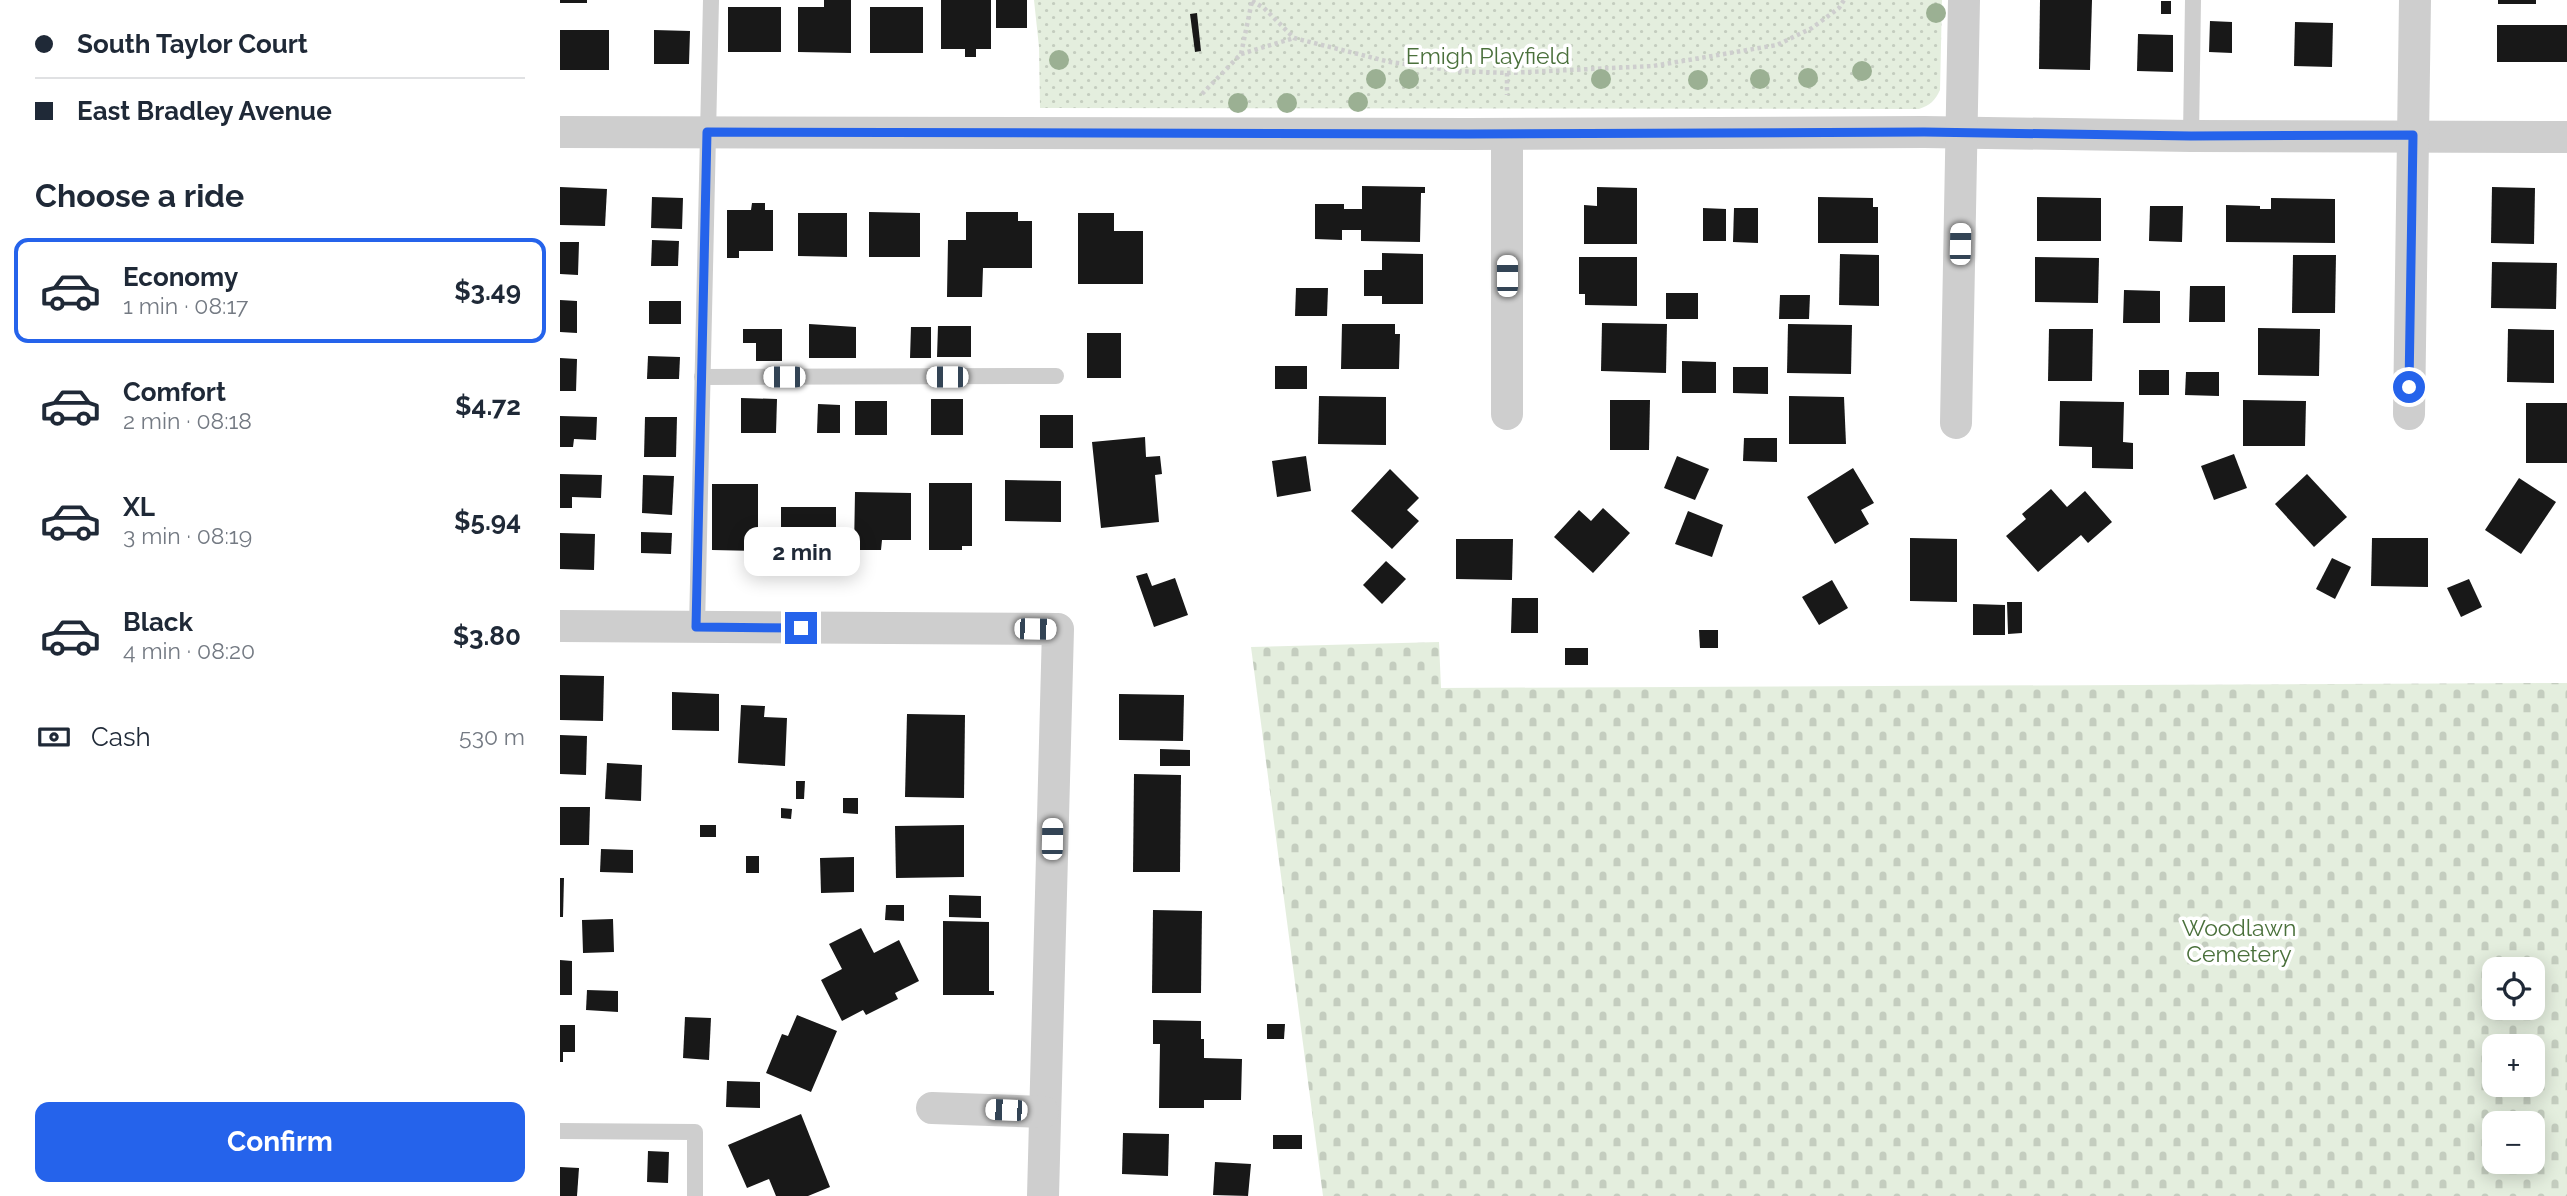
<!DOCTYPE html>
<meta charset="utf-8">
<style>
body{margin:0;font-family:Raleway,sans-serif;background:#f2f2f3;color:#1f2937;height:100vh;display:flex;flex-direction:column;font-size:26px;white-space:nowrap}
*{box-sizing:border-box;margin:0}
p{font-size:23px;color:#747a83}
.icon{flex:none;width:38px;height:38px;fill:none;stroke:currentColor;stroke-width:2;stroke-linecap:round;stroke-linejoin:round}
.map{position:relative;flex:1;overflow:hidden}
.drawer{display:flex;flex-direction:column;background:#fff;width:560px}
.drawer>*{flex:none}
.hud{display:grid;align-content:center;height:154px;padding:0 35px;background:#fff}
.tools{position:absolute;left:1922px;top:957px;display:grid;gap:14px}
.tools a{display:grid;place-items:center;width:63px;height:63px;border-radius:14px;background:#fff;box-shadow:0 4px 18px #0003;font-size:35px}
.end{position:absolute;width:32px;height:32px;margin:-16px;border:9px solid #2563eb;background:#fff;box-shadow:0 0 0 4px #fff}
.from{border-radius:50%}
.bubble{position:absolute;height:49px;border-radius:14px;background:#fff;box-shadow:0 4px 18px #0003;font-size:23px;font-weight:700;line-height:49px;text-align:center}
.car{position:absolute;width:21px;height:42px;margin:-21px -10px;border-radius:9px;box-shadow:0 0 5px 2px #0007;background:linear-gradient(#fff 24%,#345 0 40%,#fff 0 76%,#345 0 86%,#fff 0)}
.hud b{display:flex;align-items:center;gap:24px;height:66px;font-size:26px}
.hud b+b{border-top:2px solid #e0e1e3}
.hud i{width:18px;height:18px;background:#1f2937}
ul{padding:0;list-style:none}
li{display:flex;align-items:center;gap:21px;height:105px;margin:0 14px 10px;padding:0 21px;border:4px solid transparent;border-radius:14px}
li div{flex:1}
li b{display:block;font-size:26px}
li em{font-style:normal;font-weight:700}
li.on{border-color:#2563eb}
li>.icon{width:63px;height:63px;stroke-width:1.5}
h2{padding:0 35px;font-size:32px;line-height:84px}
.pay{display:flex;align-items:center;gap:18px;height:77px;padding:0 35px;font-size:26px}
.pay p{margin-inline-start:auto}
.action{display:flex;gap:14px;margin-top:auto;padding:14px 35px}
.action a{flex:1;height:80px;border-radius:14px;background:#2563eb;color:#fff;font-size:28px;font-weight:700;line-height:80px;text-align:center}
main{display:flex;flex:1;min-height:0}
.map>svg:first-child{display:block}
</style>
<main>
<section class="drawer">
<div class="hud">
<b><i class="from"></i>South Taylor Court</b>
<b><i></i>East Bradley Avenue</b>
</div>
<h2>Choose a ride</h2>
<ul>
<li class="on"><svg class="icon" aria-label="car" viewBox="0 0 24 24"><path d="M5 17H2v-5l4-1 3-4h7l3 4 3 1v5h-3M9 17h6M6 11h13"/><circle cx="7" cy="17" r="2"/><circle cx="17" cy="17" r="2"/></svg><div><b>Economy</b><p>1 min · 08:17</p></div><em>$3.49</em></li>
<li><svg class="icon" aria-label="car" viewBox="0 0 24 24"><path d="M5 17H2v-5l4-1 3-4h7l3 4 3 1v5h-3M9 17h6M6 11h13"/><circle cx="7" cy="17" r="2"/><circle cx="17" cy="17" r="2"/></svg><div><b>Comfort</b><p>2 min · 08:18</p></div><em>$4.72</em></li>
<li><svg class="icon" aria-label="car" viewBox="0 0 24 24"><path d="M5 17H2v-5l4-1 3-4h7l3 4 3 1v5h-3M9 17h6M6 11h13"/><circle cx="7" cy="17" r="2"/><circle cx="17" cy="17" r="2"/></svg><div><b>XL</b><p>3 min · 08:19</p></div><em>$5.94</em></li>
<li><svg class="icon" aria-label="car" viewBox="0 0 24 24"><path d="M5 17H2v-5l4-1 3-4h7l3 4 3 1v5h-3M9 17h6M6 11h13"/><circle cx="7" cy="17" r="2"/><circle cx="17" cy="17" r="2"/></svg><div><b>Black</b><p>4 min · 08:20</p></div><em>$3.80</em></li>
</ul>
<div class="pay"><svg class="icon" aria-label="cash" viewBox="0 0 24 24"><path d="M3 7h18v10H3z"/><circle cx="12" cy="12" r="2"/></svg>Cash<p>530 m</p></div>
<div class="action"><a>Confirm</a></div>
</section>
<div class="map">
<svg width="2007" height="1196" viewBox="0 0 2007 1196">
<defs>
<pattern id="cemetery-stones" width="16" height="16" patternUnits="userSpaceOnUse" patternTransform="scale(1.75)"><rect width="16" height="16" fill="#e4eede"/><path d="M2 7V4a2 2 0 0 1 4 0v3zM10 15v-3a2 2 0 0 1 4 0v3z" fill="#c4cdbf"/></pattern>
<pattern id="park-dots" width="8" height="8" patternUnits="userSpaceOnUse" patternTransform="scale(1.75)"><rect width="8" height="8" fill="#e4eede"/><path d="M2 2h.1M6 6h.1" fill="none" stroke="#c4cdbf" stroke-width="1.8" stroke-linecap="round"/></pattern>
</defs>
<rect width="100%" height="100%" fill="#fff"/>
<path fill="url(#cemetery-stones)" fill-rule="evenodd" d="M879 642 881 688 2007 683V1196H763L691 647ZM1934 970H1972V1008H1934ZM1934 1046H1972V1085H1934ZM1934 1124H1972V1162H1934Z"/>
<path fill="url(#park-dots)" d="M474 0H1382L1380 90C1375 101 1370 105 1359 109L480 108 479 47Z"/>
<g fill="#181818">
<rect x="0" y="0" width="27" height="3"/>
<polygon points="264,0 291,0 291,53 238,52 238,7 264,7"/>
<polygon points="381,0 431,0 431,49 416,49 416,57 405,57 405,49 381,49"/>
<rect x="436" y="0" width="31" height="28"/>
<polygon points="1480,0 1532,0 1530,70 1479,69"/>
<rect x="1938" y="0" width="38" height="4"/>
<rect x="1601" y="1" width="10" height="13"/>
<rect x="168" y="7" width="53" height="45"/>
<rect x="310" y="7" width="53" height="46"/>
<polygon points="637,13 641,51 635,52 630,14"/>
<polygon points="1650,21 1672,22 1672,53 1649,52"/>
<polygon points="1735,22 1773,23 1772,67 1734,66"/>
<rect x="1937" y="25" width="70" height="37"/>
<rect x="0" y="30" width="49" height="40"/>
<polygon points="94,30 130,31 129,64 94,64"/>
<polygon points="1578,34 1613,35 1613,72 1577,71"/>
<polygon points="802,186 865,187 865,193 861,193 860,242 801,241 801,230 782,230 782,240 755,239 755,204 784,204 784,209 802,209"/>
<polygon points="0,187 47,189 45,226 0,225"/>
<polygon points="1037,187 1077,188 1077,244 1024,244 1024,205 1037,206"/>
<polygon points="1932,187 1975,188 1974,244 1931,243"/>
<polygon points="92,197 123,198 122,229 91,228"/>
<polygon points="1258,197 1313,198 1313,207 1318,207 1318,243 1258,243"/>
<polygon points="1477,197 1541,198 1541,241 1477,241"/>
<polygon points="1711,198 1775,199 1775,243 1666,242 1666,205 1700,206 1700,209 1711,209"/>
<polygon points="192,203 205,203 205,210 213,210 213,251 179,251 179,258 167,258 167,210 191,210"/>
<polygon points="1590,206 1623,206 1622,242 1589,241"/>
<polygon points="1143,208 1166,209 1166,241 1143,241"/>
<polygon points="1174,208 1198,208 1198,243 1173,242"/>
<polygon points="309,212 360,213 360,257 309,257"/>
<polygon points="406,212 458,212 458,221 472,221 472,268 423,268 422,297 387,297 388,240 406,240"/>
<polygon points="238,213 287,213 287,257 238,256"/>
<polygon points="518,213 554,213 554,231 583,231 583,284 518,284"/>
<polygon points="92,240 119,241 118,266 91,266"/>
<polygon points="0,242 19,242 18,275 0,274"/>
<polygon points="822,253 863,254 863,304 822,304 822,296 804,296 804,270 822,270"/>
<polygon points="1280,254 1319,255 1319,306 1279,305"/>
<polygon points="1733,255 1776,255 1775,313 1732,313"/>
<polygon points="1019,257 1077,257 1077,306 1025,305 1025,294 1019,294"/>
<polygon points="1475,257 1539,258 1538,303 1475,302"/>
<polygon points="1932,262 1997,263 1996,309 1931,308"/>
<polygon points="1630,286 1665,286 1665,322 1629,322"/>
<polygon points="736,288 768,288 767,316 735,316"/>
<polygon points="1564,290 1600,291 1600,323 1563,323"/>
<rect x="1106" y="293" width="32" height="26"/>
<polygon points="1220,295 1250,295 1249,319 1219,319"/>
<polygon points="0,300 17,301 17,333 0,332"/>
<rect x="89" y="301" width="32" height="23"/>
<polygon points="1042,323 1107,324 1106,373 1041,371"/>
<polygon points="249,324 296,327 296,358 249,358"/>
<polygon points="782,324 835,324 835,334 840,334 839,369 781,369"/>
<polygon points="1228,324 1292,325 1291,374 1227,373"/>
<polygon points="378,326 411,326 411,357 377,357"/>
<polygon points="351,327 371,327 371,358 350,358"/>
<polygon points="1698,328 1760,329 1759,376 1698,375"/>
<polygon points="183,329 222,329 222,361 196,361 196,343 183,343"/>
<polygon points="1489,329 1533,329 1532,381 1488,381"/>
<polygon points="1948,329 1994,330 1994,383 1947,382"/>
<rect x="527" y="333" width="34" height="45"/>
<polygon points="88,356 120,357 119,379 87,379"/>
<polygon points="0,358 17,359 16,391 0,391"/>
<polygon points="1122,361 1156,362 1156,393 1122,393"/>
<rect x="715" y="366" width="32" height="23"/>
<polygon points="1173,367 1208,367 1208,394 1173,393"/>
<rect x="1579" y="370" width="30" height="25"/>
<polygon points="1626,372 1659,372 1659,396 1625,395"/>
<polygon points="759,396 826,397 826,445 758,444"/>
<polygon points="1229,396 1284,397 1286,444 1229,444"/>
<polygon points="181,398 217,399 216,433 181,433"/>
<rect x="371" y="399" width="32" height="36"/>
<polygon points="1050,400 1090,400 1089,450 1050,450"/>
<polygon points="1683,400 1746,401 1745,446 1683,446"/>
<rect x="295" y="401" width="32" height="34"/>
<polygon points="1500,401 1564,402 1563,442 1573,443 1573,469 1532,468 1532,447 1499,446"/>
<rect x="1966" y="403" width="41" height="60"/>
<polygon points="258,404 280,405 280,433 257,433"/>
<rect x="480" y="415" width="33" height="33"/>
<polygon points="0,416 37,417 36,440 14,439 13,447 0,447"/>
<polygon points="85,417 117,417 116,457 84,457"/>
<polygon points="585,437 586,457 600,456 602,474 595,475 599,522 541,528 532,442"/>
<polygon points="1184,438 1217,438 1217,462 1183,461"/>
<polygon points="1674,454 1687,488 1654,500 1641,466"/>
<polygon points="746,456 751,491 717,497 712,461"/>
<polygon points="1117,456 1149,469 1135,500 1104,488"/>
<polygon points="1293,468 1314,503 1301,510 1309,524 1275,544 1247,497"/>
<polygon points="830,469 859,498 847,510 859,521 832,549 791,511"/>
<polygon points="0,474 42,475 41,498 12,497 12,508 0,508"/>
<polygon points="1747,474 1787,517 1754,547 1715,504"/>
<polygon points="83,475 114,476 112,515 82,513"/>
<polygon points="1959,478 1996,502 1961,554 1925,530"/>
<polygon points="445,480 501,481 501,522 445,521"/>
<polygon points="369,483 412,483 412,546 402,546 402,550 369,550"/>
<polygon points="152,484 198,484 198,551 152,550"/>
<polygon points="1491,489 1507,507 1525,491 1552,522 1528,543 1521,535 1478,572 1446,536 1466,519 1462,514"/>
<polygon points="295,492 351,493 351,540 322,540 321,550 294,550"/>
<rect x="221" y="507" width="55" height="45"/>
<polygon points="1043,508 1070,533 1033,573 994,537 1019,510 1031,521"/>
<polygon points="1128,511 1163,525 1152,557 1115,544"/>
<polygon points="81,532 112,533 111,554 81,553"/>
<polygon points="0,533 35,534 34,570 0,569"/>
<polygon points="1350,538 1397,539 1397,602 1350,601"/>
<polygon points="1812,538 1868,538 1868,587 1811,586"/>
<polygon points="896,539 953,539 952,580 896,579"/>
<polygon points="1772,558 1791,567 1775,599 1756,589"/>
<polygon points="826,561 846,579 822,604 803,585"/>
<polygon points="587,573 592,586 615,578 628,615 594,627 576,576"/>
<polygon points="1909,579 1922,607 1901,617 1887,588"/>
<polygon points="1272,580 1288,608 1259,625 1242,597"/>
<polygon points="952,598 978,598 978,633 951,633"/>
<polygon points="1447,602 1462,602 1462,633 1448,634"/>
<polygon points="1413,604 1445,605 1445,635 1413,635"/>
<polygon points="1139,630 1158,630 1158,648 1140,648"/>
<rect x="1005" y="648" width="23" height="17"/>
<polygon points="0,675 44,676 43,721 0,720"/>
<polygon points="112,692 159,694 159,731 112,730"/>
<polygon points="559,694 624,695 623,741 559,740"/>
<polygon points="181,705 205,706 204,717 227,718 225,766 178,763"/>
<polygon points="347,714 405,715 404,798 345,797"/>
<polygon points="0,735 27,736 26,775 0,774"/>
<polygon points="600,749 630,750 630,766 600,766"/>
<polygon points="47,763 82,765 81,801 45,799"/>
<polygon points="574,774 621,775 620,872 573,872"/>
<polygon points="236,781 245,781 244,799 236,799"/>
<polygon points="283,798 298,798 298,814 283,813"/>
<polygon points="0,807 30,807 29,845 0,845"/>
<polygon points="221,808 232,809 231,819 221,818"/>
<rect x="140" y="825" width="16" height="12"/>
<polygon points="404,825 404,877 336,878 335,826"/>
<polygon points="41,849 73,850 73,873 40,872"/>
<rect x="186" y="856" width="13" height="17"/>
<polygon points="294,857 294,892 261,893 260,858"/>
<polygon points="0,878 4,878 3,917 0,917"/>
<polygon points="389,895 421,896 421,918 389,917"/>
<polygon points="326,905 344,905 344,921 325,920"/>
<polygon points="593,910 642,911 641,993 592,993"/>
<polygon points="53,919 54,952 23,953 22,920"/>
<polygon points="383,921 429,922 429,991 434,991 434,995 383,995"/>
<polygon points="301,928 314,953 339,940 359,981 335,993 338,999 306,1015 303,1010 282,1021 261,980 282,969 269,944"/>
<polygon points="0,960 12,961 12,995 0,995"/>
<polygon points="27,990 58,991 58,1012 26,1010"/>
<polygon points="237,1015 277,1031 251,1092 206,1073 222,1034 228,1036"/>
<polygon points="125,1017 151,1018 149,1060 123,1058"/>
<polygon points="593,1020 641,1021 641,1039 644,1039 644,1058 682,1059 681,1100 644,1100 644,1108 599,1108 600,1044 593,1044"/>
<polygon points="707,1024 725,1024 724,1039 707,1039"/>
<polygon points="0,1025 15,1025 15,1052 3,1052 3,1062 0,1062"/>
<polygon points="167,1081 200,1082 200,1108 166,1107"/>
<polygon points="241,1114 270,1187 248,1196 216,1196 209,1179 187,1188 168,1145"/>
<polygon points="563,1133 609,1134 608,1176 562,1174"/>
<rect x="713" y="1135" width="29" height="14"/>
<polygon points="88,1151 109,1152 108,1183 87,1182"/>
<polygon points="655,1162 691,1164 688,1196 653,1195"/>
<polygon points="0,1167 19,1168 17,1196 0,1196"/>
</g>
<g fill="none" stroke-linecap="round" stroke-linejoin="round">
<g stroke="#cecece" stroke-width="4.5" stroke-dasharray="3.5 3.5" stroke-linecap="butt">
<polyline points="692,1 704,8 734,38 830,62 898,71 947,73 1093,66 1217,45 1252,28 1279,8 1284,0"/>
<polyline points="681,54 734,38"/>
<polyline points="947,73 947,95"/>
<polyline points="642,94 681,54 692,1"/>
</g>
<g stroke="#cecece" stroke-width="16">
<polyline points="1631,136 1633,0"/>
<polyline points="142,377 496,376"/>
<polyline points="137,627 151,0"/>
<polyline points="0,1131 135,1132 135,1196"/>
</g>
<g stroke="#cecece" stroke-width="32">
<polyline points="0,132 908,134 1364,132 1631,136 2007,137"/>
<polyline points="947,134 947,414"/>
<polyline points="1849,414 1855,0"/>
<polyline points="1396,423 1404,0"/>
<polyline points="0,626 498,629 483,1196"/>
<polyline points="372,1108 483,1112"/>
</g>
</g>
<g fill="#9bb093">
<circle cx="1376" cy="13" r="10"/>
<circle cx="499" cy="60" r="10"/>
<circle cx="1302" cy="71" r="10"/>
<circle cx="1248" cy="78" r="10"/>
<circle cx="816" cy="79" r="10"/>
<circle cx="849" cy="79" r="10"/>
<circle cx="1041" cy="79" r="10"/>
<circle cx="1200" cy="79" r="10"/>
<circle cx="1138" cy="80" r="10"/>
<circle cx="798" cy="102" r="10"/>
<circle cx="678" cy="103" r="10"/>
<circle cx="727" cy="103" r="10"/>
</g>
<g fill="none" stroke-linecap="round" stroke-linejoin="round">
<polyline stroke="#2563eb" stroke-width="9" points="241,628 136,627 147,132 908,134 1364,132 1631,136 1853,135 1849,387"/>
</g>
<g text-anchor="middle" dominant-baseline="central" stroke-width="7" stroke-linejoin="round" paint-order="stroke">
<g font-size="23" fill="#4a703b" stroke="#fff">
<text x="928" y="55">Emigh Playfield</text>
<text x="1679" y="927">Woodlawn<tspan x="1679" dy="26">Cemetery</tspan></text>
</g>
</g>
</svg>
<div class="tools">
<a><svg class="icon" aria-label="locate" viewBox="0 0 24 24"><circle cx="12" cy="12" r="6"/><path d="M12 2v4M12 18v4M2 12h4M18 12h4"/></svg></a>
<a>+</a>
<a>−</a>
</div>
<i class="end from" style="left:1849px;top:387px"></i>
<i class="end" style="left:241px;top:628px"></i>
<div class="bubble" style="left:184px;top:527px;width:116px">2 min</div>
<i class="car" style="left:1400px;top:244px;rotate:1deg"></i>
<i class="car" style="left:947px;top:276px;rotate:0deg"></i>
<i class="car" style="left:224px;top:377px;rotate:270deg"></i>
<i class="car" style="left:387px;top:377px;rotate:270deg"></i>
<i class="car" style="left:475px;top:629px;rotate:91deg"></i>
<i class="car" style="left:492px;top:839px;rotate:1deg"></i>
<i class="car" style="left:446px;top:1110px;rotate:272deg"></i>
</div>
</main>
